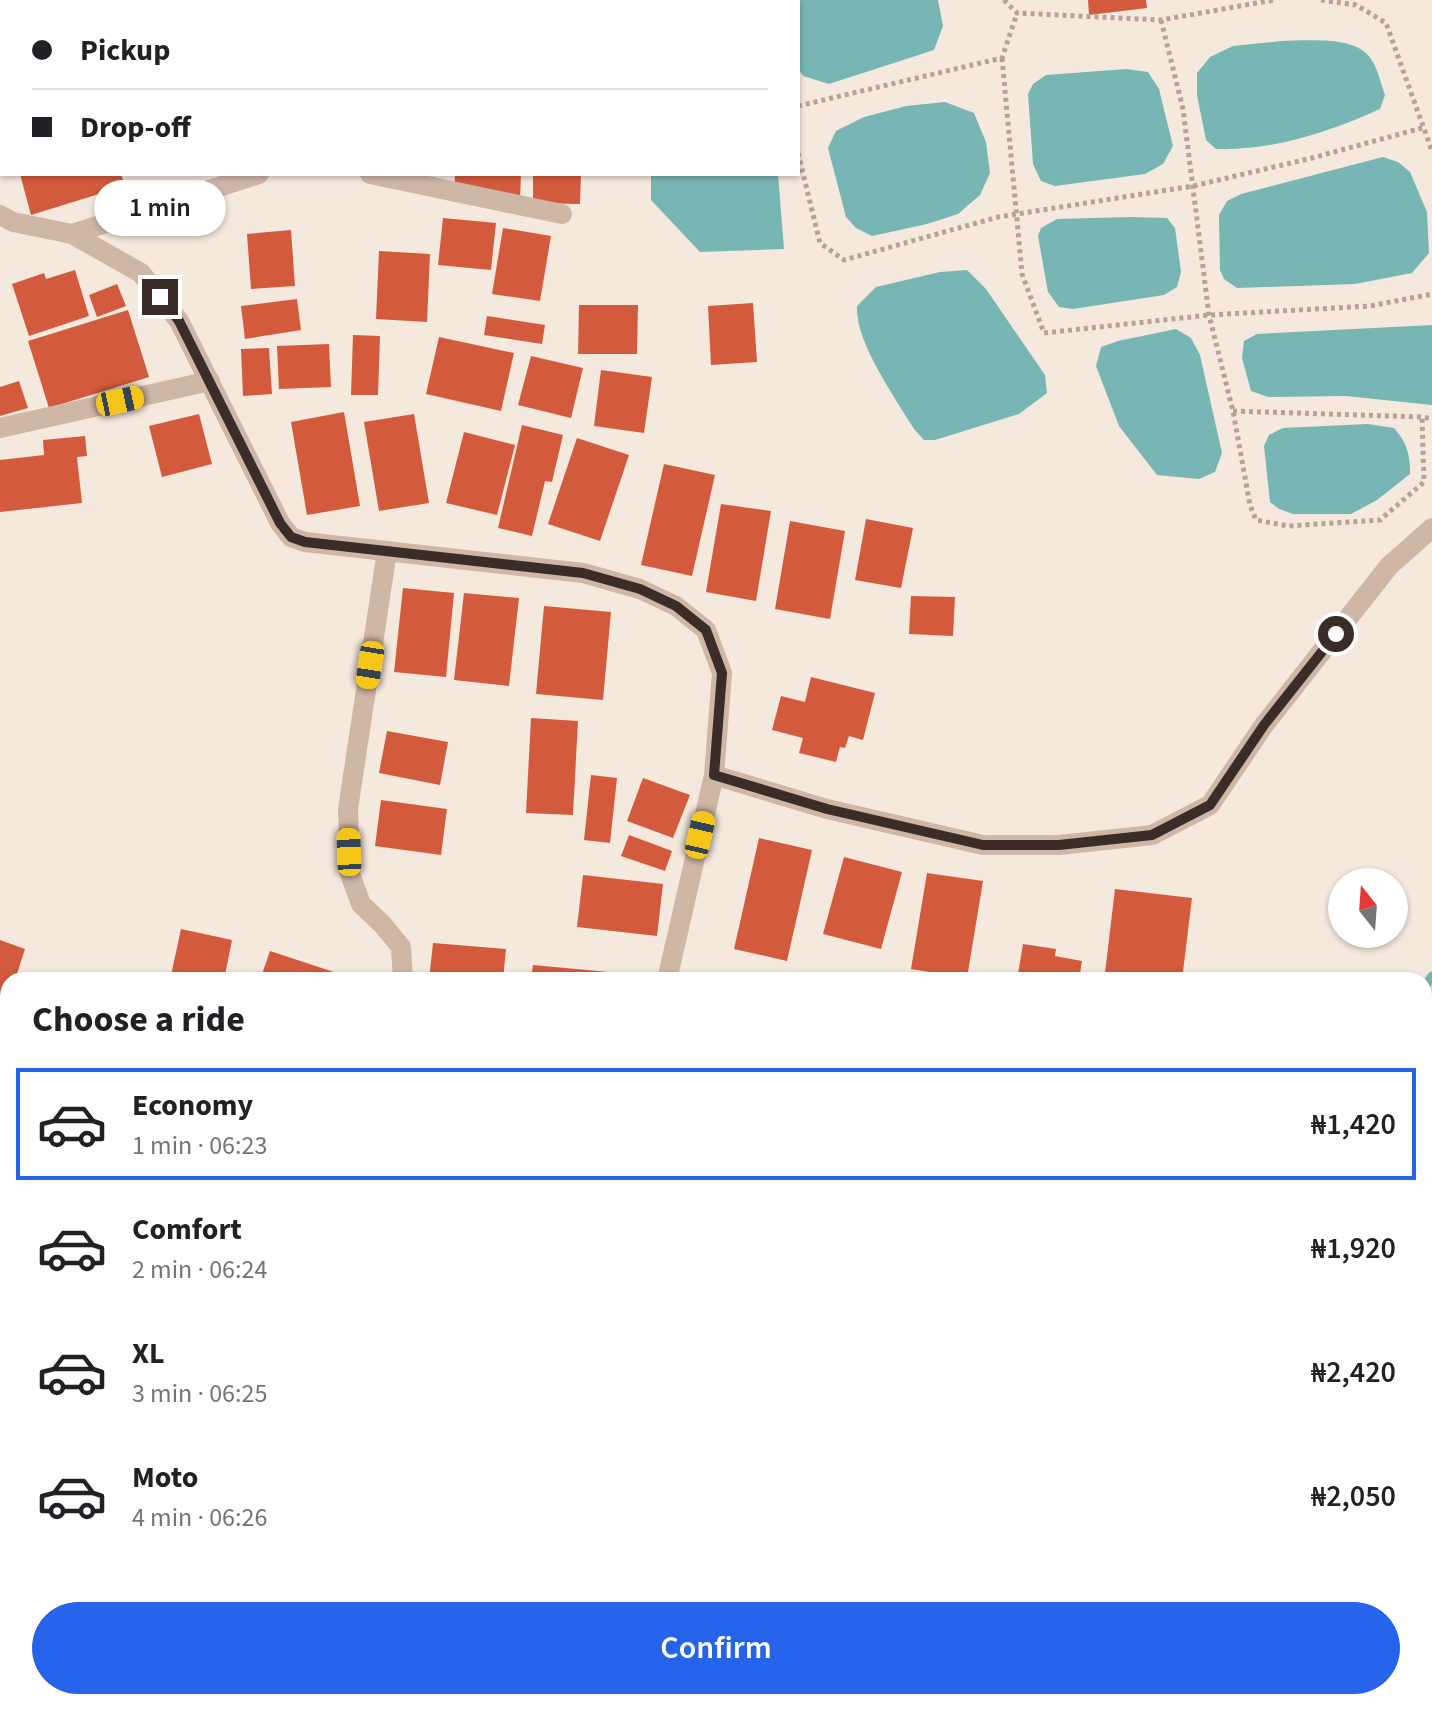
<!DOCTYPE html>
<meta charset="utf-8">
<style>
body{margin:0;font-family:"Source Sans 3",sans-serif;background:#f6f6f6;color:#202124;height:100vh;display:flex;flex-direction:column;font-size:30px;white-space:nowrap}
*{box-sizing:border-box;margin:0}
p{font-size:26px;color:#757577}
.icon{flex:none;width:44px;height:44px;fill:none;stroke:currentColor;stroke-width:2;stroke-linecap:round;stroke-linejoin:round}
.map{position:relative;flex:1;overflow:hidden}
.drawer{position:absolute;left:0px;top:972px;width:1432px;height:738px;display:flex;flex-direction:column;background:#fff;border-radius:24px 24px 0 0;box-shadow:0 2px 6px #0004}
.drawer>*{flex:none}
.hud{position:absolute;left:0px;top:0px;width:800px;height:176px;box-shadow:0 2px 6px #0004;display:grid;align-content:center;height:176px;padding:0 32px;background:#fff}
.needle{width:52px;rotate:343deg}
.tools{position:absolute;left:1328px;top:868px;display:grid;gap:16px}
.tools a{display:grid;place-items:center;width:80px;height:80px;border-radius:50%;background:#fff;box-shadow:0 2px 6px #0004;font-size:40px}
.end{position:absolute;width:36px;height:36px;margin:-18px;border:10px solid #3a2d28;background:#fff;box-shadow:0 0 0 4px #fff}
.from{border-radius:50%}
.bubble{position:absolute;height:56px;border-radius:28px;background:#fff;box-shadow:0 2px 6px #0004;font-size:26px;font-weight:600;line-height:56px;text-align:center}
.car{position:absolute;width:24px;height:48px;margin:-24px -12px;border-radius:10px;box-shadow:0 0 6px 2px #0007;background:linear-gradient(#f5c518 24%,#345 0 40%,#f5c518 0 76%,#345 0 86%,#f5c518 0)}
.hud b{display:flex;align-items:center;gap:28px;height:76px;font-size:30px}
.hud b+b{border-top:2px solid #e0e0e0}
.hud i{width:20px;height:20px;background:#202124}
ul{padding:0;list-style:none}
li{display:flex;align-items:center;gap:24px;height:112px;margin:0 16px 12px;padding:0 16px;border:4px solid transparent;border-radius:0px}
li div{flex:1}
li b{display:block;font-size:30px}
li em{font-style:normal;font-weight:600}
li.on{border-color:#2563eb}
li>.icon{width:72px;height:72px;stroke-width:1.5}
h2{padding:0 32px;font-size:36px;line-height:96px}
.button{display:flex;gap:16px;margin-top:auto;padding:16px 32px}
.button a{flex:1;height:92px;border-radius:48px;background:#2563eb;color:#fff;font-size:32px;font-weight:600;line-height:92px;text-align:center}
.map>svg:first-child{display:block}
</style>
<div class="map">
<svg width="1432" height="1709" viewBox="0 0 1432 1709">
<rect width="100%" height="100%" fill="#f5e8dc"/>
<g fill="#78b6b5">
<polygon points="780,0 938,0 943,26 934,50 829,84 803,76 798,68 798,2 780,2"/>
<path d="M1282 41C1307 41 1356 35 1371 59 1378 69 1381 84 1385 95L1380 109C1330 132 1271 151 1216 149L1206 140 1197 95V73L1210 57 1233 46Z"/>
<polygon points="1126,69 1148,72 1159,89 1173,146 1163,164 1145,174 1055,186 1041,181 1033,164 1028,94 1033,84 1046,75"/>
<polygon points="945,102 974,113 986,142 990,173 980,195 958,214 927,224 872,236 856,228 846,217 828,148 836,131 864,117 906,106"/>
<polygon points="1383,157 1398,162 1410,172 1427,212 1429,253 1412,273 1355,284 1237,288 1224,279 1220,270 1219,215 1227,201 1241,194"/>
<polygon points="651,174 778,174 784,249 700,252 651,200"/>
<polygon points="1131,217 1167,218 1175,228 1181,272 1177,287 1164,295 1073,309 1059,307 1048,292 1038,236 1041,228 1057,219"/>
<path d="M967 270 986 289 1045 375 1047 393 1019 414 935 440H924L914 429C895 397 855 342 857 306L876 287 940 272Z"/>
<polygon points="1432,325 1432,405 1346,396 1268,397 1251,391 1242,358 1244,341 1257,334"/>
<polygon points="1176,329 1191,338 1200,355 1222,453 1215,472 1199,479 1157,475 1119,426 1096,366 1101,347 1118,341"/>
<path d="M1368 424 1394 428C1407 443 1410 454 1410 474L1377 500 1351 514H1293L1279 509 1270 502 1264 446 1269 435 1283 428Z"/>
</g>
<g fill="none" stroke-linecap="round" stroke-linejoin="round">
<g stroke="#78b6b5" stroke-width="9">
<polyline points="1424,988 1432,976"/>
<polyline points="1254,1709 1257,1702"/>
</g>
</g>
<g fill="#d35a3c">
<polygon points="1088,0 1146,0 1147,8 1089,15"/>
<polygon points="20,174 121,174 125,186 31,215"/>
<polygon points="455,174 521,174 520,200 454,200"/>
<polygon points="533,174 581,174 580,204 533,203"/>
<polygon points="443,218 496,223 491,270 438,265"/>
<polygon points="503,228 551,236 540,301 492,294"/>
<polygon points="291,230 295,286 251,289 247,234"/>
<polygon points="379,251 430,254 427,322 376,319"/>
<polygon points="75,270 89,316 29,336 12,284 44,273 46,279"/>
<polygon points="117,284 126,306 97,317 89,295"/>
<polygon points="297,299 301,330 245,339 241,306"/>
<polygon points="753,303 757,362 711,365 708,306"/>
<polygon points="579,305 638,305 637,354 578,354"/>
<polygon points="128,310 149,377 49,408 28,341"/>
<polygon points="487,316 545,325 542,344 484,335"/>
<polygon points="353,335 380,336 378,395 351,395"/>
<polygon points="439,337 514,353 501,411 426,394"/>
<polygon points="329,344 331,387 279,389 277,346"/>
<polygon points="269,348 272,394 243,396 241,349"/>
<polygon points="531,356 583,368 571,418 518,405"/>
<polygon points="601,370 652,377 644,433 594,426"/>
<polygon points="19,381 28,408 0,416 0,387"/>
<polygon points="344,412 360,506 307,515 291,422"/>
<polygon points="199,414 212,464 162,477 149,426"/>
<polygon points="414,414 429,503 379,511 364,422"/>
<polygon points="522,425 563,435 552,482 545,481 532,536 498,528"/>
<polygon points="464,432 515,445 497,515 446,503"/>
<polygon points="85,436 87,456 77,457 82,503 0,512 0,460 44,455 43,440"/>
<polygon points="577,438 629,455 600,541 548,524"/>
<polygon points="664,464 715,475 692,576 641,565"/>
<polygon points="721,504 771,511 756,601 706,592"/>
<polygon points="866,519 913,528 901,588 855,580"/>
<polygon points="790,521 845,531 830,619 775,609"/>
<polygon points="403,588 454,593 446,677 394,672"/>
<polygon points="464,593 519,598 509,686 454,680"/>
<polygon points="911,596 955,597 953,636 909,634"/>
<polygon points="544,606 611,612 603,700 536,694"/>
<polygon points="811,677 875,693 863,740 849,736 845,748 840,747 836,762 799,753 803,738 772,730 781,696 805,702"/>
<polygon points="531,718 578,721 573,815 526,813"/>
<polygon points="387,731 448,742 440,785 379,773"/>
<polygon points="591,775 617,778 610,843 584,840"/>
<polygon points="643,778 690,795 673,838 627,821"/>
<polygon points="381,800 447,809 441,855 375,846"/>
<polygon points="629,835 672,851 665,871 621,856"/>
<polygon points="759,838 812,850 787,961 734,949"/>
<polygon points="844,857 902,872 881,949 823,934"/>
<polygon points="927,873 983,881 967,978 911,969"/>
<polygon points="583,875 663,884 657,936 577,927"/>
<polygon points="1115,889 1192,898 1182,980 1105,973"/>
<polygon points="181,929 232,940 224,980 170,980"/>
<polygon points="0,940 25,949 15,980 8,980 8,997 0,995"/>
<polygon points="433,943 506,949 503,980 429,980"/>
<polygon points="1023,944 1056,949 1055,956 1082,961 1079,980 1017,980"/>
<polygon points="270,951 355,979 355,980 260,980"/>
<polygon points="533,965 630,974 629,980 531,980"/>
<polygon points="1432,1026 1432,1063 1424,1053 1424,1031"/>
<polygon points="8,1032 8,1078 0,1075 0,1052"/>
<polygon points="0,1155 8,1160 8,1206 0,1219"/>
<polygon points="0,1390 8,1394 8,1463 0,1459"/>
<polygon points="1424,1432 1432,1436 1432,1494 1424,1512"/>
<polygon points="8,1536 8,1578 0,1573 0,1549"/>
<polygon points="1424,1608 1432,1611 1432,1623 1424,1643"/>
<polygon points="0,1622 8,1628 8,1691 0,1685"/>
<polygon points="23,1702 77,1702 72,1709 32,1709"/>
<polygon points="253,1702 297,1702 293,1709 265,1709"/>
<polygon points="665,1702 712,1702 711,1709 663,1709"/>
<polygon points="731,1702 778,1702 776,1709 729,1709"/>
<polygon points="1001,1702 1103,1702 1099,1709 997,1709"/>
</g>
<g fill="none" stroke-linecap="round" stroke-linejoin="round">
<g stroke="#bba190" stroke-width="5" stroke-dasharray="4 4" stroke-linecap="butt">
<polyline points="759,0 759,2"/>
<polyline points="1004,0 1017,13 1161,20 1274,0"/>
<polyline points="1321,0 1356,5 1386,23 1432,151"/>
<polyline points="1161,20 1183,109 1209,315 1233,411 1250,505 1256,520 1288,526 1380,520 1424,482 1422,417"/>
<polyline points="1002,58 1022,274 1044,333 1209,315 1370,306 1432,294"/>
<polyline points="798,106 1002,58 1017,13"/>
<polyline points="798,153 820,243 844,260 998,217 1193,186 1312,158 1422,128"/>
<polyline points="1233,411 1422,417 1432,419"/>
</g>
<g stroke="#cfb7a6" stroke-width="20">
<polyline points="256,0 256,2"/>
<polyline points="370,174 562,214"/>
<polyline points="0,215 13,222 72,234 141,273 179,321 280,523 291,537 305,542 583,573 640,589 676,606 706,630 722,673 714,775 667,980"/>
<polyline points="72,234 259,174"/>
<polyline points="0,428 210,381"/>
<polyline points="387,551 348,809 350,874 361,904 382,924 401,947 403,980"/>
<polyline points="714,775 827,809 983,845 1059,845 1152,835 1210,805 1264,725 1389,566 1432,528"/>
<polyline points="0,1096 8,1100"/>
<polyline points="0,1486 8,1475"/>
<polyline points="0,1589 8,1595"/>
<polyline points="180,1702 194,1709"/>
<polyline points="587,1702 602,1709"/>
<polyline points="475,1709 480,1702"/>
</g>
</g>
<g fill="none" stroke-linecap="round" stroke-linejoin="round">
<polyline stroke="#3a2d28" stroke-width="10" points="160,297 179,321 280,523 291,537 305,542 583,573 640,589 676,606 706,630 722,673 714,775 827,809 983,845 1059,845 1152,835 1210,805 1264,725 1336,634"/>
</g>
</svg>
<div class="tools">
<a><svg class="needle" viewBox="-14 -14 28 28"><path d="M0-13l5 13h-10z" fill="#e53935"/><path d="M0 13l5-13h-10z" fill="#757577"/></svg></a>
</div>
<i class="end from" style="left:1336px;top:634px"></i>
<i class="end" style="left:160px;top:297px"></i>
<div class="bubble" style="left:94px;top:180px;width:132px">1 min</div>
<i class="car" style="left:120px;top:401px;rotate:78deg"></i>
<i class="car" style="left:370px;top:665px;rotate:189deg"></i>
<i class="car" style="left:700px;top:835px;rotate:13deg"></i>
<i class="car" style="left:349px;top:852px;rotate:358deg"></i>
<div class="hud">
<b><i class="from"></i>Pickup</b>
<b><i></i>Drop-off</b>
</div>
<section class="drawer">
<h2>Choose a ride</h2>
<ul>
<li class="on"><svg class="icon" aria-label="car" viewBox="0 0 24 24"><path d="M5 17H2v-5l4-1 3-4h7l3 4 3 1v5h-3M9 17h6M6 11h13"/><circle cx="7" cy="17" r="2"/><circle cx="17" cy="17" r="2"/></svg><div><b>Economy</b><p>1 min · 06:23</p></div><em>₦1,420</em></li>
<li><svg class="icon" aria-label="car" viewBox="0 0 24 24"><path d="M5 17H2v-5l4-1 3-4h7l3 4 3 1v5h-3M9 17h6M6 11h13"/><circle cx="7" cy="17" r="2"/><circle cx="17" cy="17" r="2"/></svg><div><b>Comfort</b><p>2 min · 06:24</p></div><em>₦1,920</em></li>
<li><svg class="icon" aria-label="car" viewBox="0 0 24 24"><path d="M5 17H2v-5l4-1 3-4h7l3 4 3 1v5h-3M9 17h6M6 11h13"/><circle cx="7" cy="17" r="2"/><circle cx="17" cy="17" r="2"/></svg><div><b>XL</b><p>3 min · 06:25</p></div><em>₦2,420</em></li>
<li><svg class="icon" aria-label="car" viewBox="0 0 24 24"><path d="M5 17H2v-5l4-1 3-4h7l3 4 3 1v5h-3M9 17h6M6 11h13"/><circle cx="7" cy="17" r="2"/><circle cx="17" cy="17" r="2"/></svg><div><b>Moto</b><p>4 min · 06:26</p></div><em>₦2,050</em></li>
</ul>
<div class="button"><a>Confirm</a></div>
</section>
</div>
